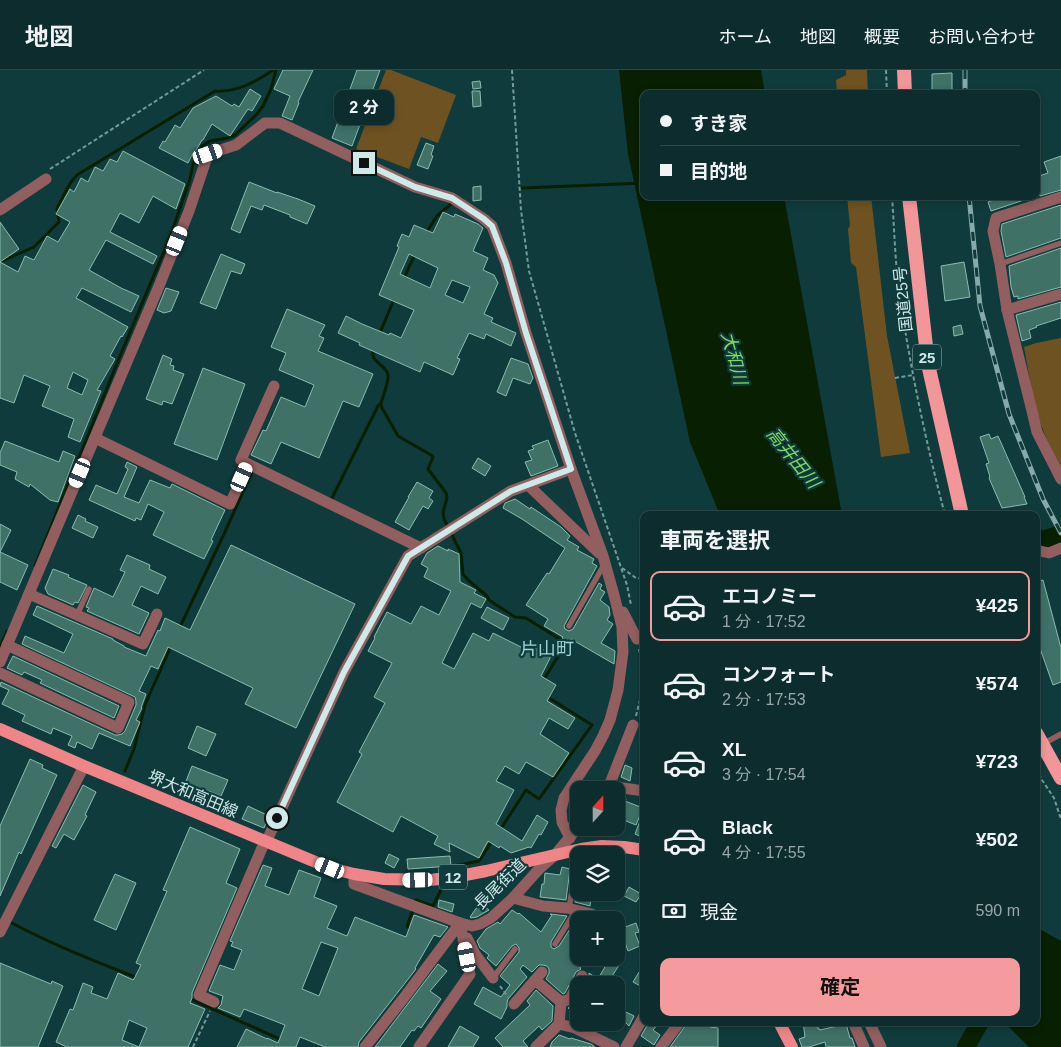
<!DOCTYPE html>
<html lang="ja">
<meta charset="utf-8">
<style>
body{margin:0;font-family:Helvetica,"Noto Sans JP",sans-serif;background:#1a3839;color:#f1f3f6;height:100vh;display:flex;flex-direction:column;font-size:19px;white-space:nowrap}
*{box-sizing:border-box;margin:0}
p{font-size:16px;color:#9aa7aa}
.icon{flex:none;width:28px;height:28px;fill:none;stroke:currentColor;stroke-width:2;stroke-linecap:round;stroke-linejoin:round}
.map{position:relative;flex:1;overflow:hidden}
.sheet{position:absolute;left:640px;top:441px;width:400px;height:515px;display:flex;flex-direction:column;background:#0c2c2d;border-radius:10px;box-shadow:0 2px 8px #0003,0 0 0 1px #2c4849}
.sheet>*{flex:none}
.guide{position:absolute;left:640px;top:20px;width:400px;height:110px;border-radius:10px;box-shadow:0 2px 8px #0003,0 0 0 1px #2c4849;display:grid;align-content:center;height:110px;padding:0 20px;background:#0c2c2d}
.needle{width:32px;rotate:21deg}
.controls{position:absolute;left:570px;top:711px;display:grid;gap:10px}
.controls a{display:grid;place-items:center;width:55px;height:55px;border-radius:10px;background:#0c2c2d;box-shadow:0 2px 8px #0003,0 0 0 1px #2c4849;font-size:25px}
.end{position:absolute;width:22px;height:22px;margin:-11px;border:6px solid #cee9ea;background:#111;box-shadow:0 0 0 2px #111}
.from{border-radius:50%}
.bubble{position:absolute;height:35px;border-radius:10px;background:#0c2c2d;box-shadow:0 2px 8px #0003,0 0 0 1px #2c4849;font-size:16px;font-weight:700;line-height:35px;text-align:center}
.car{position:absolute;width:15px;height:30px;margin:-15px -8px;border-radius:6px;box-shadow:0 0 4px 1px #0007;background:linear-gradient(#fff 24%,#345 0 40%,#fff 0 76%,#345 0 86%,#fff 0)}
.guide b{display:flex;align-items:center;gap:18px;height:48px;font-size:19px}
.guide b+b{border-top:1px solid #2c4849}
.guide i{width:12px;height:12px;background:#f1f3f6}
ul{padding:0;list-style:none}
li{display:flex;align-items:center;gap:15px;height:70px;margin:0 10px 8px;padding:0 10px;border:2px solid transparent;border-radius:10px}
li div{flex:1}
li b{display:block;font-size:19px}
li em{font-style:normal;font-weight:700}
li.active{border-color:#f59b9d}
li>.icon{width:45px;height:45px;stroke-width:1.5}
h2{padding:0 20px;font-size:22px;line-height:60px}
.pay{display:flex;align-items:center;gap:12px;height:55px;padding:0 20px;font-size:19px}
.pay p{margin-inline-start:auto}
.primary-button{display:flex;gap:10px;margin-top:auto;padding:10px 20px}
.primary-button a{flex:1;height:58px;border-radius:10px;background:#f59b9d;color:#111;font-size:20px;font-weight:700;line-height:58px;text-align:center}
header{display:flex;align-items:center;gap:30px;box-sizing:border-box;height:70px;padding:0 25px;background:#0c2c2d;border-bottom:1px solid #2c4849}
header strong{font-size:24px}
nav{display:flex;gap:28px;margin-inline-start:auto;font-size:18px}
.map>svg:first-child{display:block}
</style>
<header>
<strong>地図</strong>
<nav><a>ホーム</a><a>地図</a><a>概要</a><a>お問い合わせ</a></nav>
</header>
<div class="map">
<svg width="1061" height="977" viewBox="0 0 1061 977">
<rect width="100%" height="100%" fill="#103b3c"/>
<g fill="#6e5222">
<polygon points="386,0 391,0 456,25 438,73 421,67 409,99 356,79"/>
<polygon points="846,0 867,0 868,24 837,24 836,10 846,5"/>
<polygon points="847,126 871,126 887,266 910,383 881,387 856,197 851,193 848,159 850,156"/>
<polygon points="1061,268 1061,400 1045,365 1035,339 1024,277 1036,273"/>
</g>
<g fill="#081f02">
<polygon points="619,0 761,0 765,24 644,24 644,126 784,126 842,445 720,445 690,372 628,84"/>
<polygon points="1036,857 1061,871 1061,977 1029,977 1005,953 1036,952"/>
</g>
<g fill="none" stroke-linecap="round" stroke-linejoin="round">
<g stroke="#081f02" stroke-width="3">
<polyline points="522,118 644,113"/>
<polyline points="426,163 437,146 451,134"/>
<path d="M2 191 34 177 59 152 57 138C64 127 67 114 77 105L215 21C236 23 256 12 273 0"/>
<polyline points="404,208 415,184"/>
<polyline points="379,265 395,227"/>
<polyline points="381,333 382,338 398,366 431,385 433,387 428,399 446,423 447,428 443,442 444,449 448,457"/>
<path d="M331 429V430L378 336 381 333C383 326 389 312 388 305 386 293 368 293 374 278"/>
<polyline points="452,465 461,483 463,504 468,510 487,526 489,530 515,547 526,548 566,573 543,611"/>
<polyline points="35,496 120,286 170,167 190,109 193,94 197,85 202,76 210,71 228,68 235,65 256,45 263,36 271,19 276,0"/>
<polyline points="179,559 224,464 252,402"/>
<polyline points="0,577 7,561"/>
<polyline points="125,701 134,679 145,635 171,576"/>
<polyline points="500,760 526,720 539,729 592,655 546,626"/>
<polyline points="454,796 479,791 492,771"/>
<polyline points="416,830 433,836 441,820"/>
<path d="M10 852C51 874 94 891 138 908"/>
<polyline points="411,859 407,856 413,840"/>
<polyline points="188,928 282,970"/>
</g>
<g stroke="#081f02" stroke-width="18">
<polyline points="1036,467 1045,471 1048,468 1061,464"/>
<polyline points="966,977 980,952"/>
</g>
</g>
<g fill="#3f7166" stroke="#89bdb1" fill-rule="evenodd">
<polygon points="283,0 313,0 298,32 299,33 292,50 282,46 290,26 274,19"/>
<polygon points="357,0 380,0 352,76 332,68"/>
<polygon points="952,3 952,24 937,24 937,20 932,20 932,4"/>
<polygon points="480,11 481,18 473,19 472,12"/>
<polygon points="250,19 261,26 252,41 248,39 230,66 212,54 203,70 202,70 194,84 193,83 188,93 159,78 163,71 165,72 175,55 180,58 193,38 216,26 232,36 234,34 239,37"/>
<polygon points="472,21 480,21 481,36 473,37"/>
<polygon points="426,73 434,76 431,85 433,86 428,99 417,95"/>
<path d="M123 81 185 114 176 139 153 126 139 153 120 143 110 162 157 186 153 194 106 170 89 200 121 218 139 226 131 242 82 218 76 228 128 257 122 267 121 266 110 286 115 289 97 320 101 321 80 372 68 367 74 349 42 336 50 316 24 305 14 333 0 328V192L18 202 25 186 34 190 47 166 58 172 70 152 56 144 70 119 74 122 81 108 88 112 95 97 103 101 110 89 117 92ZM73 302 88 310 82 325 67 318Z"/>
<polygon points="1061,86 1061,120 1040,126 1038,123 1036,124 1036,107 1048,103 1044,92"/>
<polygon points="249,112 277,123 277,122 298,129 315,136 307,154 290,147 290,145 264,135 262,140 251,136 240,163 231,159"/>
<polygon points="481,116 481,130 473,131 473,117"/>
<polygon points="1004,126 1030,126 1030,128 991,141 988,132"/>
<polygon points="1061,135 1061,168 1006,187 1001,161 1002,154"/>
<path d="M443 142 454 147 455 144 478 154 483 158 473 181 488 188 483 200 494 205 498 213 484 244 493 248 491 252 516 263 511 276 486 264 484 269 469 263 457 288 460 289 453 305 424 292 420 302 359 275 360 273 338 263 346 246 362 254 389 265 390 263 401 268 414 240 379 225 399 177 397 176 402 164 409 167 414 155 433 163ZM409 184 438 198 430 218 400 204ZM452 210 470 217 463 233 445 225Z"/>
<polygon points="0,152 19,179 0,192"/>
<polygon points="1061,178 1061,217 1018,229 1018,226 1014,227 1011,217 1009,196"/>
<polygon points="221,184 245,194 241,204 231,201 216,239 200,233"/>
<polygon points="964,192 970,227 945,231 941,196"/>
<polygon points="166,218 179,222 171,241 164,243 157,240"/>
<polygon points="1061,232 1061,248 1036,256 1037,257 1029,260 1031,268 1022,271 1016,245"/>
<polygon points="287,239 325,255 319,266 324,268 318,281 373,304 359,337 343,331 319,388 281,372 271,394 251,385 263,360 266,361 281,327 305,337 314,315 279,300 286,283 271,277"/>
<polygon points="961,255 963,264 954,266 953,257"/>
<polygon points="163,285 172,289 170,295 174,296 173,300 184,304 172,334 163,331 162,335 146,329"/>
<polygon points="511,288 528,294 533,308 530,314 513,308 506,326 497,322"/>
<polygon points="203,298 245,314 217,390 174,374"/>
<polygon points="989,364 991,369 998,366 1025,427 1024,427 1027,434 1002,438 989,408 990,407 986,394 989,393 980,367"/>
<polygon points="548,370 558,396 531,406 525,392 532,390 528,381 534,379 532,376"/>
<polygon points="5,371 59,392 63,381 75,386 58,432 50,430 30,414 29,417 15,409 17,402 0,395 0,383"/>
<polygon points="478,388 491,396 485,406 472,398"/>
<polygon points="127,392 137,397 124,427 139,433 150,410 170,418 172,414 225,440 211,470 213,471 204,489 153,465 164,442 148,434 141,450 136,448 135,451 89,430 96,415 117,424 128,399 125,397"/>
<polygon points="417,412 433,421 429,428 433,431 428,439 423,436 409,460 395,452 409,427 408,427"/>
<polygon points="515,429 530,439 531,437 561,457 570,466 567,470 579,477 577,480 594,489 592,493 597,496 564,556 565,559 569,561 573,559 599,513 602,515 600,519 605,522 600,530 609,537 610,545 607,550 613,554 601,573 615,581 614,594 571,569 569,573 562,568 563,567 544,556 548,549 526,535 547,503 549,504 565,478 522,449 503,438 505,433"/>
<polygon points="78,445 86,449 85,451 98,457 93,468 72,458"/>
<polygon points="0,454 11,460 0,482 28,495 17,520 0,512"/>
<polygon points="231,475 355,534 296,658 245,634 253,618 168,577 158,599 151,596 139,621 146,624 141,638 142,638 136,650 140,652 130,676 99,663 92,679 77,672 75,678 68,675 72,666 53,658 51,664 22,651 25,645 2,634 9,620 0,616 1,612 115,665 118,665 122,664 125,661 136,635 136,631 135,627 22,574 25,566 64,583 73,564 33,545 37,536 113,569 113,570 124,576 124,577 146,586 158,560 160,561 165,548 190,560"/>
<polygon points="438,476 448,481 448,479 459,484 460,512 476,520 474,523 486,529 481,538 471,533 442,593 454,599 473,563 489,571 493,563 533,583 537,576 552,584 541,606 556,615 547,631 575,648 568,659 549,648 540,664 569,683 553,707 526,692 519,704 505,696 496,711 514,720 496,754 522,771 537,745 548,752 541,765 539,764 531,778 529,777 511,783 500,776 499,778 488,771 479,788 449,773 450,782 434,774 438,766 401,746 393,762 337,732 362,684 359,682 385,633 374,627 392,593 368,581 375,568 374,567 387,542 411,554 421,536 439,545 451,521 424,507 428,498 421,494 427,483"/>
<polygon points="127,485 150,495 149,499 166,507 158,524 141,516 132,535 149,543 139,564 87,541 89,538 86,537 94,518 113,527 125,502 120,500"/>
<polygon points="53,499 69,505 68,507 87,515 78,533 75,532 73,535 48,524 45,518"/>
<polygon points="1043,510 1061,578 1061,612 1053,615 1036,567 1036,512"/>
<polygon points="487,537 509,548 503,560 481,548"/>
<polygon points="13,586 119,636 114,648 40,613 42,610 24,602 22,605 7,598"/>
<polygon points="197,656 216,664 206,686 188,678"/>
<polygon points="30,689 43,695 42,698 57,705 21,784 19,782 0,826 0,756"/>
<polygon points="625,695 632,698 630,711 621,707"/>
<polygon points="192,696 228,710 221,726 208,721 204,732 181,724"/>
<polygon points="83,715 96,722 85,745 87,746 74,770 64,764 56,778 52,776"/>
<polygon points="616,726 626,729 625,731 643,738 636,755 616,747"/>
<polygon points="248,736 269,746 264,758 242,749"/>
<polygon points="643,743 644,743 644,768 635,764"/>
<polygon points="190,757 240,779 226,813 237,818 192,923 192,928 190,933 205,939 188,977 139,977 147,958 129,950 122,970 139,977 67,977 56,972 70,939 73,940 83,913 93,917 91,923 107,929 118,903 133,910 134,909 141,895 136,893 167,821 163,820"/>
<polygon points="389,784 399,789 394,798 385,793"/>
<polygon points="450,786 451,796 408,799 407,789"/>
<path d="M263 795 272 798 265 816 289 825 299 800 321 808 314 827 337 836 327 858 347 866 355 847 406 867 414 845 448 857 440 867 434 865 415 898 416 899 359 972 358 977H325L300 967 296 977H237L246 959 267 969V968L278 973 285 955 244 939 240 947 218 938 221 935 223 926 209 921 220 895 234 900 242 880 231 876 233 872 230 871ZM321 872 338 878 319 926 302 919Z"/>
<polygon points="562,797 570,799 566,830 540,827 542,814 544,814 545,803 560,805"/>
<polygon points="115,804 136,813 116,860 94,850"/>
<polygon points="629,817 641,824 636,832 624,826"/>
<polygon points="576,822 592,822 590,836 575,832"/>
<polygon points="439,830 454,834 452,842 438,837"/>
<polygon points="480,833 489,840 477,847 471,848 470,847"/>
<polygon points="512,840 518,844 519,843 541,862 552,845 550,844 567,846 551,872 551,877 554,879 559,876 577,848 585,850 579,850 579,864 575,866 570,875 571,877 574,880 579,878 579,888 586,888 580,898 581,899 576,902 565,923 563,924 546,909 549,903 549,899 547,896 543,895 539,895 532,902 523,895 520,899 527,907 508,929 507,933 507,937 501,949 474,934 483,917 501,927 510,915 500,906 519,882 519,878 516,874 512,876 496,896 488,889 487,888 489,885 480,878 477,871 486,859 498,852 500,854"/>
<polygon points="636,853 639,862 635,863 640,876 628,881 620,859"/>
<polygon points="616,880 625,886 607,914 608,915 586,915 589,909 589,903 598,909 610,888 616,888"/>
<polygon points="0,893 51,914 52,911 63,916 38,977 0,977"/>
<polygon points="438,894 447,901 430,921 441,929 421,958 418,956 414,961 412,960 400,977 375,977"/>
<polygon points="644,894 644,918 633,912"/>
<polygon points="536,920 553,936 552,951 542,960 539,956 523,971 528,977 503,977 495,968 530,935 527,931"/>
<polygon points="579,928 579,944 568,938 576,933"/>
<polygon points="616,937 634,946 629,956 625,952 626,952 616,948"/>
<polygon points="649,952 660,952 653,960 660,965 654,975 641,966"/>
<polygon points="688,952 713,952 710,957 718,958 718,977 670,977"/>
<polygon points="803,952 817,952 818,959 820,959 820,960 846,954 850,968 852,968 855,977 826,977 825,972 809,977 802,977 799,969 805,967"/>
<polygon points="460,956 479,967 473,977 448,977"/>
<polygon points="559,965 570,969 571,968 591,974 594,976 594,977 550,977 552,972"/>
</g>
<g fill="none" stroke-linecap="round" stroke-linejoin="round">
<g stroke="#76999a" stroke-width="2" stroke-dasharray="4 2.5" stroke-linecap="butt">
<polyline points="512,0 521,140 529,201 575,363 627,515 631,535"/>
<polyline points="886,0 887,24"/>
<polyline points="50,99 204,0"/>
<path d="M892 126C894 155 895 185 898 214 909 292 925 369 945 445"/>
<polyline points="895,308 913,305"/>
<polyline points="622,498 636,508 644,509"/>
<polyline points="639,579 642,594 642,612"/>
<polyline points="636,646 641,626"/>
<polyline points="1036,698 1042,710 1054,728 1061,749"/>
<polyline points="500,916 508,927"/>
<polyline points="193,977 210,941"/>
</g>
<g stroke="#925e5f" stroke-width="5.5">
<polyline points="1000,194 1061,173"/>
<polyline points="77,545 89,519"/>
<polyline points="569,556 605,493"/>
<polyline points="642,619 644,620"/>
<polyline points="1043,674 1061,664"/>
<polyline points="569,838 575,804"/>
<polyline points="555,874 576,840"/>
<polyline points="575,875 579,869"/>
<polyline points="493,908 515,879"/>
</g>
<g stroke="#925e5f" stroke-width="11">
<polyline points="1061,127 996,148 993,161 1000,194 1007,240 1032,341 1037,362 1061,409"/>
<polyline points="0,140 46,109"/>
<polyline points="1007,240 1061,224"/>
<polyline points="95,368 230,434 248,394 241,390 274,316"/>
<polyline points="248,394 421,478"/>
<polyline points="528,415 599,483"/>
<polyline points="1036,480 1049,483 1061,478"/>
<polyline points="29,524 143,574 157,544"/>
<polyline points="623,542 637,569"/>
<polyline points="0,592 159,216 189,141 208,84 236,75 265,53 280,53 415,117 452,128 484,149 492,156 506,193 526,263 571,399 603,486 614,525 622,557 623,582 618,620 610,650 603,666 595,681 564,728 561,740 562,752 570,768"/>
<polyline points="0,603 118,658 129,632 7,575"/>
<polyline points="609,716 633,655"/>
<polyline points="607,720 609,716 644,721"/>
<polyline points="354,804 354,814 460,853 472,856 480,854 491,848 513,828 540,798 555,785 579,756"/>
<polyline points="513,828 543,836 567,838 592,844"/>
<polyline points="0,862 84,696"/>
<polyline points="467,868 475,884 493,908"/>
<polyline points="535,910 561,932"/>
<polyline points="214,932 199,925 262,778 269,766 344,602 408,486 511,421 571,399"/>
<polyline points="514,934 542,902"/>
<polyline points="853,952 864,977"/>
<polyline points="869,952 881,977"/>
<polyline points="559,954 575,958 614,977"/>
<polyline points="365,977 403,929 460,853"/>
<polyline points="419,977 470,904 460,853"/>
<polyline points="536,977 559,954 561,932 570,929 582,906"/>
<polyline points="626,977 644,946"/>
<polyline points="661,977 680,952"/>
</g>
<g stroke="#ef8589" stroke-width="12">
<polyline points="0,659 84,696 265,771 330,798 354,804 384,809 430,810 455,807 486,801 581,779 602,776 624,777 644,780"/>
<polyline points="779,952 792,977"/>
</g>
<g stroke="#f29699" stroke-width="14">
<polyline points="904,0 905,24"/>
<polyline points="909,126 928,294 962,445"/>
<polyline points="1036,663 1061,708"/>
</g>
<g stroke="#88a9aa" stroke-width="5">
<g id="rail">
<polyline points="965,0 965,24"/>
<polyline points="969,126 980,236 1009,344 1043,429 1061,463"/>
</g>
</g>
<use href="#rail" stroke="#103b3c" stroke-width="3" stroke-dasharray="9" stroke-linecap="butt"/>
</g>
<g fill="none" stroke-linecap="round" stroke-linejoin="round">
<polyline stroke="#cee9ea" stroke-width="6" points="277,748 344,602 408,486 511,421 571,399 526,263 506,193 492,156 484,149 452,128 415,117 364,93"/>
</g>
<g text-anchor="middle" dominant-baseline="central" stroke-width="4.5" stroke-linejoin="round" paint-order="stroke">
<g fill="#103b3c" stroke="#95b5b6" stroke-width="1">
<rect x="913" y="274.5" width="28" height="25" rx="4"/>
<rect x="439" y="794.5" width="28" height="25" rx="4"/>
</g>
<g font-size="15" font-weight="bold" fill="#cee9ea">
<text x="927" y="287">25</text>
<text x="453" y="807">12</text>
</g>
<g font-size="16" fill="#cee9ea" stroke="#103b3c">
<text transform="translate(903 229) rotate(-96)">国道25号</text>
<text transform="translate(193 724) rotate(23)">堺大和高田線</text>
<text transform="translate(500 814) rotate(-44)">長尾街道</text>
</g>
<g font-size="18" font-style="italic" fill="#7fd95d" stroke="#103b3c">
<text transform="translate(734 288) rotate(75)">大和川</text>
<text transform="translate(793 388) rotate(51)">高井田川</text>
</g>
<g font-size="18" fill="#9ad2d3" stroke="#103b3c">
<text x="547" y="579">片山町</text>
</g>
</g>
</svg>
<div class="controls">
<a><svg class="needle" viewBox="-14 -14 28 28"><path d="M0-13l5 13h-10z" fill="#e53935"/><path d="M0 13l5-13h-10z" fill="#9aa7aa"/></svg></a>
<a><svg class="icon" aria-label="layers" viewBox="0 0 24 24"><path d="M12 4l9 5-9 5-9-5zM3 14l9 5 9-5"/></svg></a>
<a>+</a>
<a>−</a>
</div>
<i class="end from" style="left:277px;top:748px"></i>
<i class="end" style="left:364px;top:93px"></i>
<div class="bubble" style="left:334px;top:20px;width:60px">2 分</div>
<i class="car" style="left:208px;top:84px;rotate:71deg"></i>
<i class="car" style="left:177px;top:171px;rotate:22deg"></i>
<i class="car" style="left:80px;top:403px;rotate:203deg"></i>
<i class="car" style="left:242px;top:407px;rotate:24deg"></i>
<i class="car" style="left:330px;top:798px;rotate:292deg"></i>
<i class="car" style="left:418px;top:810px;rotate:269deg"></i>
<i class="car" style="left:467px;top:887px;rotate:349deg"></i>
<div class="guide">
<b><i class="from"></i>すき家</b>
<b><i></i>目的地</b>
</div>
<section class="sheet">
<h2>車両を選択</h2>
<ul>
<li class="active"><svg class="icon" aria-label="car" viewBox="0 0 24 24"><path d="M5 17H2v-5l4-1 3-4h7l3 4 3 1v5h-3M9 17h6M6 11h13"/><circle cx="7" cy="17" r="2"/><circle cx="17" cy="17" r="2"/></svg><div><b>エコノミー</b><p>1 分 · 17:52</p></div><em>¥425</em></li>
<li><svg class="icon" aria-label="car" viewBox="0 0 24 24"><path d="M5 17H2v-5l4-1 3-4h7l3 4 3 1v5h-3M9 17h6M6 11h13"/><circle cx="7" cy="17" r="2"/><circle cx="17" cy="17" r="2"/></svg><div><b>コンフォート</b><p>2 分 · 17:53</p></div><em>¥574</em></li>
<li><svg class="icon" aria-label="car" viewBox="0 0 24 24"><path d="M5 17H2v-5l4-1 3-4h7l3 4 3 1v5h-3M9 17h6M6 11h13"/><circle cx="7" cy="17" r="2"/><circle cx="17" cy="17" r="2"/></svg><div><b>XL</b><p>3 分 · 17:54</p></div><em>¥723</em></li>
<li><svg class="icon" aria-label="car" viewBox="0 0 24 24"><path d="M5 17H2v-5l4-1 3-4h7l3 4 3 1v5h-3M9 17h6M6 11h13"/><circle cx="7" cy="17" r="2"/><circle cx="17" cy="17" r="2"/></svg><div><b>Black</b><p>4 分 · 17:55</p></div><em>¥502</em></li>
</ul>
<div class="pay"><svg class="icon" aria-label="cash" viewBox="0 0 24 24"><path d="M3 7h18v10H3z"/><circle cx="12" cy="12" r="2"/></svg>現金<p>590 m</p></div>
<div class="primary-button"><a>確定</a></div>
</section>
</div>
